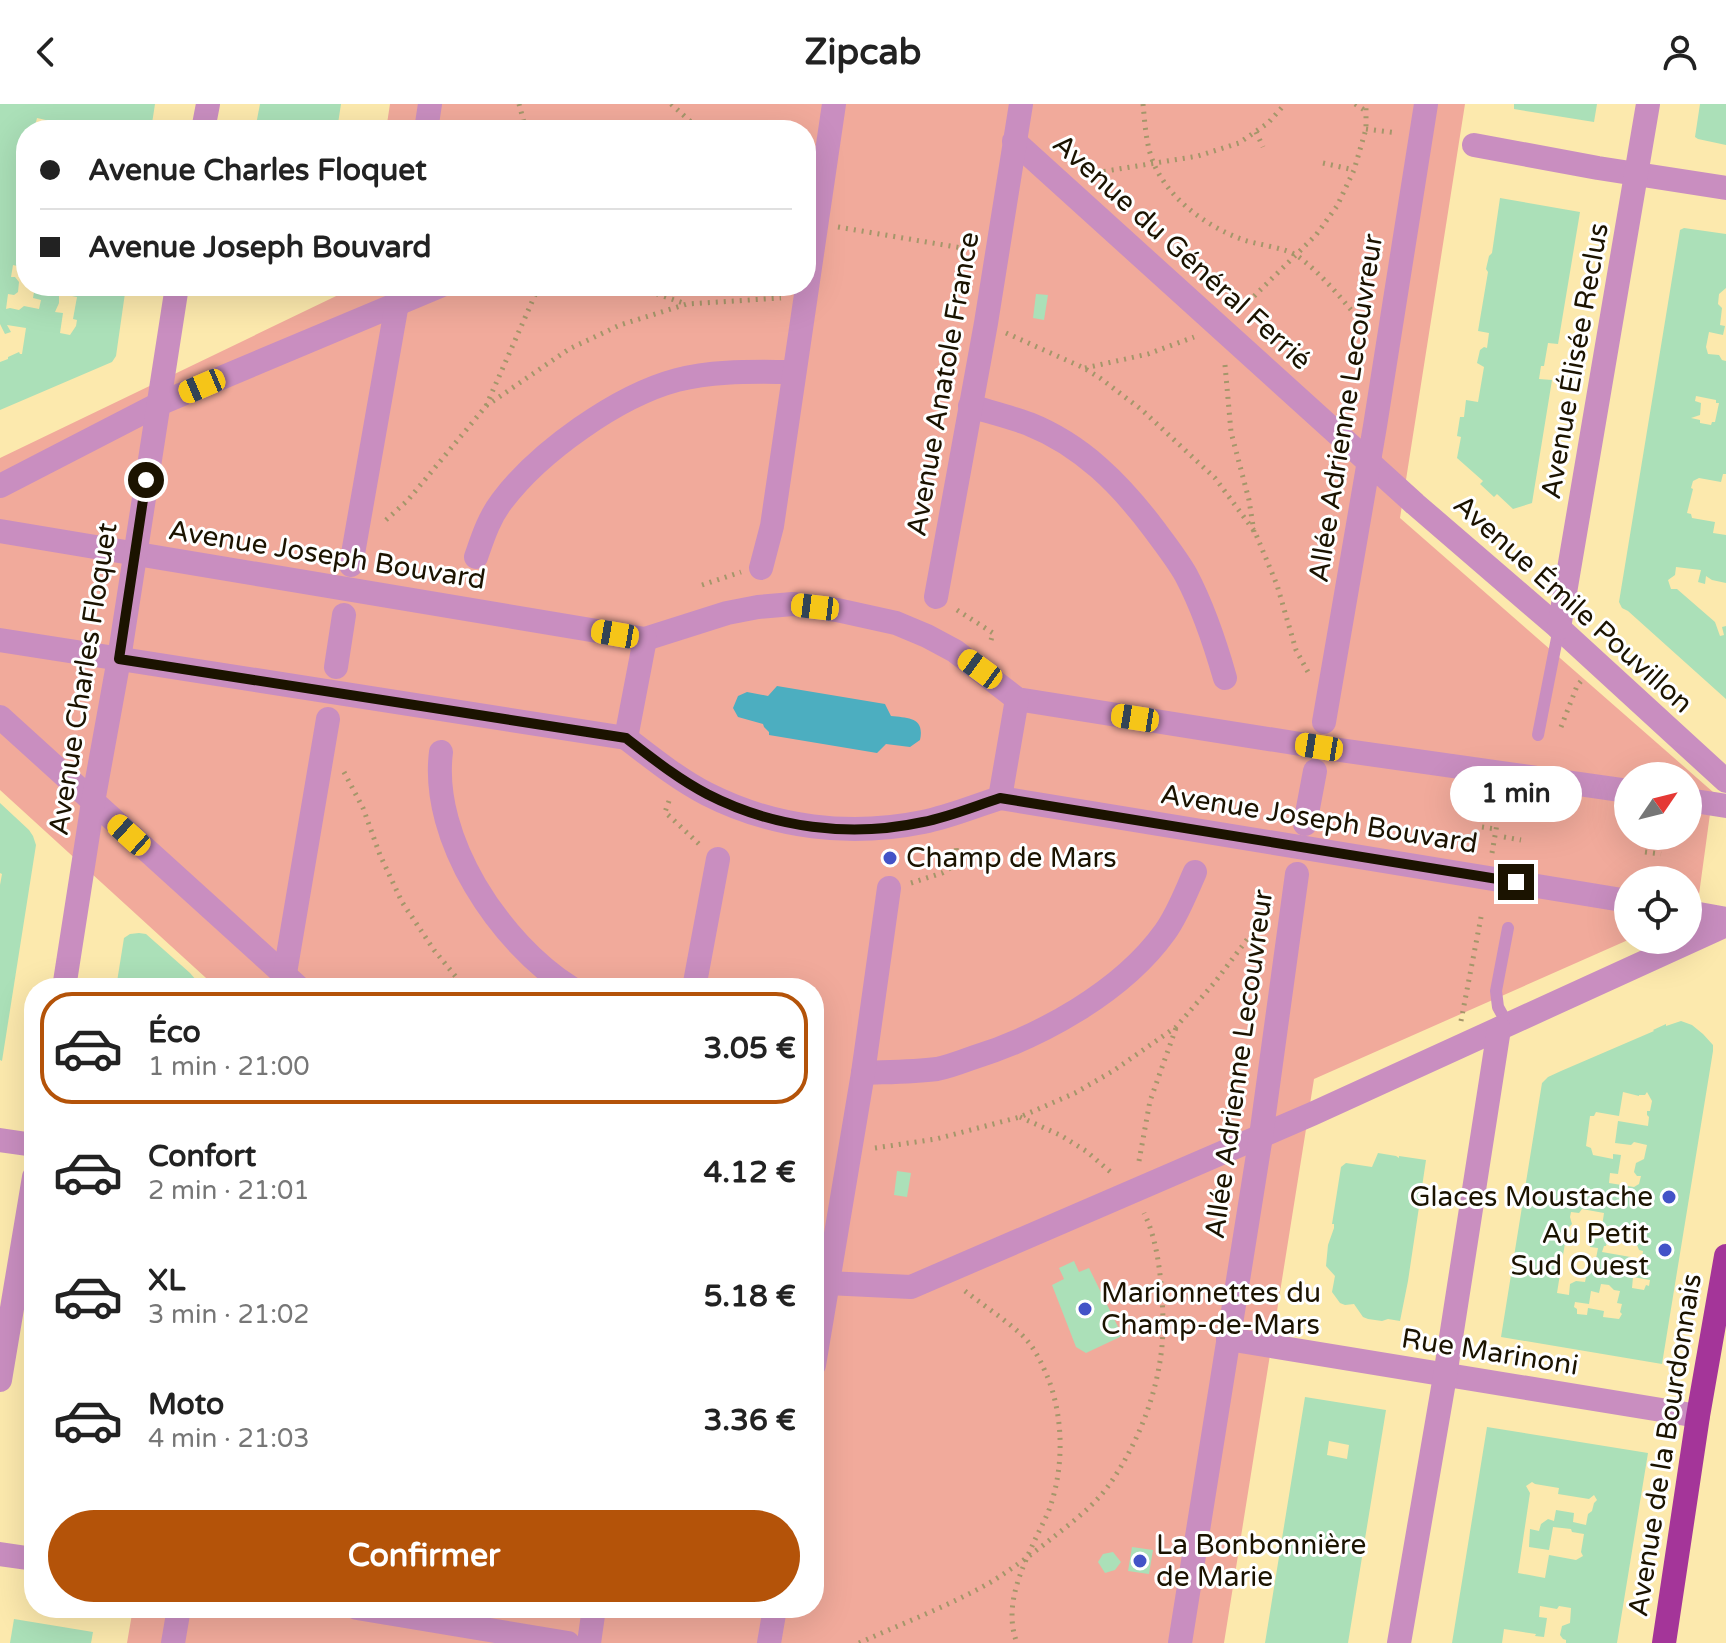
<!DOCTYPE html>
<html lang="fr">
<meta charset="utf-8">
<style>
body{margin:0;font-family:"Varela Round",sans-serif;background:#f6f6f6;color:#222;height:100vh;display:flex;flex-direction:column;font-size:30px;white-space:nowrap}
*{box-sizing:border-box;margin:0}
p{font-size:26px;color:#767676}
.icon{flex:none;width:44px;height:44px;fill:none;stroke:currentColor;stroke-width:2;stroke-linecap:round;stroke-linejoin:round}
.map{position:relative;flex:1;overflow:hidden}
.details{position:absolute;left:24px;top:874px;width:800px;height:640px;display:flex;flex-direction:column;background:#fff;border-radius:32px;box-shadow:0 8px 32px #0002}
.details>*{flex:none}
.banner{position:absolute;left:16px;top:16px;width:800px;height:176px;border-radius:32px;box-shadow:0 8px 32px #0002;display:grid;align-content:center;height:176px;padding:0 24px;background:#fff}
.needle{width:52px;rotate:55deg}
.buttons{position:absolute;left:1614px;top:658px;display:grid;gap:16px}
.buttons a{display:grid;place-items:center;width:88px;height:88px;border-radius:50%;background:#fff;box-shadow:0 8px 32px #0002;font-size:40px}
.end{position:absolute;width:36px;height:36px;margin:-18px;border:10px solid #1b1300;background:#fff;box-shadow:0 0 0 4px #fff}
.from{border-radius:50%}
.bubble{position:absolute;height:56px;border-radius:28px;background:#fff;box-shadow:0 8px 32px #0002;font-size:26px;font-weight:800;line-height:56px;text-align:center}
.car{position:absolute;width:24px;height:48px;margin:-24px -12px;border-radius:10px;box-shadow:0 0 6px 2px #0007;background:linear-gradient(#f5c518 24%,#345 0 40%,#f5c518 0 76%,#345 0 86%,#f5c518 0)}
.banner b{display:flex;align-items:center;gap:28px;height:76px;font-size:30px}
.banner b+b{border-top:2px solid #e0e0e0}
.banner i{width:20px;height:20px;background:#222}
ul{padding:14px 0 0;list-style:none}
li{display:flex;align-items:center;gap:24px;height:112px;margin:0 16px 12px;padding:0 8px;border:4px solid transparent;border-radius:32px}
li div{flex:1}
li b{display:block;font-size:30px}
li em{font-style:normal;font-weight:800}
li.current{border-color:#b45309}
li>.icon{width:72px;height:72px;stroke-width:1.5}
.action{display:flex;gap:16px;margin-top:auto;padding:16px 24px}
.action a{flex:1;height:92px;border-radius:48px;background:#b45309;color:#fff;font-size:32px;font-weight:800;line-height:92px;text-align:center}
header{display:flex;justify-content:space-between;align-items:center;height:104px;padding:0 24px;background:#fff;font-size:36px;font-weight:800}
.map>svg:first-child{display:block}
</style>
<header><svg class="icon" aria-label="back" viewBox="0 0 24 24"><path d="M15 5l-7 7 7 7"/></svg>Zipcab<svg class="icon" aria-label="person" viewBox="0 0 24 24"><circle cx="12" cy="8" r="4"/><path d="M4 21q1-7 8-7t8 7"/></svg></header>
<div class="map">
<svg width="1726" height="1539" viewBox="0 0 1726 1539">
<rect width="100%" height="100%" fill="#fce9ad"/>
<path fill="#f1aa9b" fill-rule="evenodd" d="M390 0H1465L1400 414 1713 688 1697 805 1688 809V776H1628V836L1314 975 1224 1539H127L133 1504H814V884H217L0 686V354L357 182H806V26H386ZM1628 672H1688V732H1628Z"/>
<path fill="#4caec0" d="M777 582 885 600 891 612C908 614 925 613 920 636L910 643 886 640 877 649 769 631V628L764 623 763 620 738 613 733 604 738 592 747 588 768 592Z"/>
<g fill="#abe0b8" fill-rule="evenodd">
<polygon points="0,0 155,0 151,26 68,26 68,24 53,22 50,17 37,14 34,26 26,26 26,94 20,96 19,101 22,104 21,113 17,116 16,121 23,126 26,123 26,164 13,161 11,173 15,173 19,178 18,188 14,191 8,190 6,205 10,204 19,206 24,202 39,205 41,196 33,194 35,182 59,182 59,199 55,208 63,209 60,229 70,231 76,222 77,216 73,215 77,193 72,192 73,182 126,182 116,252 112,258 0,306 0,258 8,255 8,253 19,248 20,250 22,250 26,224 7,221 11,228 5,230 0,220"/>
<polygon points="260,0 341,0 337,26 255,26"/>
<polygon points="1514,0 1597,0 1594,18 1514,5"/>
<polygon points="1700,0 1726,0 1726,41 1698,35 1695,33"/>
<polygon points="1500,94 1580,108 1558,240 1548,239 1544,262 1541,262 1539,275 1552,276 1532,399 1513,405 1497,390 1494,393 1480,380 1483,377 1457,354 1461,333 1457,332 1460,313 1464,313 1466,296 1478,298 1484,263 1477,259 1480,246 1484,243 1487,244 1489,229 1478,227 1488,168 1486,165 1489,152 1492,149"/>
<path d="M1684 124 1726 130V184L1719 190 1718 200 1722 204 1720 221 1725 222 1723 231 1709 228 1706 243 1708 250 1719 251 1722 256 1726 257V370H1723L1721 378 1699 374 1693 377 1691 384 1693 385 1687 409 1691 410 1692 414 1715 418 1713 429 1726 431V479L1712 476 1706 472 1705 480 1698 478 1701 466 1676 463 1675 471 1668 476 1671 485H1677L1715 518 1720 532 1724 531 1722 523 1726 522V595L1628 507 1622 504 1619 498 1680 126ZM1696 292 1716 296V299H1719L1715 318H1712L1711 321 1700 319V316L1691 314 1700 311 1701 299 1695 297Z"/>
<polygon points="1036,190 1048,191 1044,216 1033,214"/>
<polygon points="0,699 29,726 33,732 36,741 2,957 0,956 0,781 2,770 0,769"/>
<polygon points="139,829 146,830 190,869 196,876 197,884 116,884 124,834 130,830"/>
<path d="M1681 917 1692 921 1703 930 1713 941V947L1662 1260 1501 1233 1542 979 1548 973 1561 967 1654 927 1653 926 1666 920V922ZM1623 988 1639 992V991H1645L1647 988 1652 997 1650 1007H1647V1011L1649 1013 1648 1022 1618 1017 1615 1039 1631 1041 1634 1038 1647 1041 1644 1055 1636 1059 1634 1068 1637 1072H1641L1639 1080 1634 1083 1609 1079 1610 1069 1618 1070 1621 1051 1613 1050V1055L1593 1051 1591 1044 1586 1042 1590 1012H1594L1596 1008 1619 1012ZM1582 1105 1604 1109 1601 1129 1592 1128 1590 1143 1598 1144 1594 1165 1588 1164 1585 1178 1576 1177 1570 1180 1569 1191 1557 1189 1565 1139 1579 1141 1577 1133 1564 1132 1566 1126 1572 1120 1570 1113 1571 1108 1579 1109ZM1606 1122 1646 1129 1645 1137H1640L1637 1141 1639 1146 1643 1147 1642 1155 1602 1148 1604 1142H1606L1608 1130H1605ZM1633 1173 1650 1176 1649 1182 1646 1181 1644 1186 1632 1184ZM1601 1180 1609 1181 1614 1186 1620 1187 1617 1199 1622 1200 1620 1208 1622 1210 1619 1215 1603 1213 1604 1207 1588 1204 1587 1211 1577 1210V1205L1574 1203 1575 1198 1589 1200 1591 1187 1599 1189Z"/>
<polygon points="1378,1049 1396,1052 1399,1054 1399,1052 1426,1056 1408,1177 1400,1217 1388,1215 1382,1217 1368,1215 1363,1213 1354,1200 1345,1201 1340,1199 1332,1188 1335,1172 1326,1162 1328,1141 1334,1124 1334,1120 1332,1120 1341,1063 1346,1059 1372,1063"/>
<polygon points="897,1067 911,1069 907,1093 894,1091"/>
<polygon points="1074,1157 1079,1168 1089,1164 1121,1229 1120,1233 1086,1249 1076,1243 1052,1181 1064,1175 1059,1164"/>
<path d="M1305 1293 1386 1306 1348 1539H1265ZM1329 1337 1349 1341 1347 1355 1327 1351Z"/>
<path d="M1487 1323 1648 1349 1617 1539H1566V1536L1563 1535 1560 1531 1562 1522 1570 1519 1571 1504 1559 1502 1557 1505 1540 1502 1539 1513 1547 1514 1544 1533 1535 1532 1536 1530 1504 1525 1502 1539H1452ZM1532 1378 1535 1380 1559 1384 1558 1390 1589 1395 1594 1391 1597 1396 1594 1399 1592 1407 1588 1410 1586 1421 1573 1418 1574 1409 1556 1406 1554 1417 1548 1415 1541 1420 1539 1427 1530 1425 1529 1443 1549 1446 1553 1423 1571 1425 1572 1428 1584 1430 1581 1448 1583 1452 1576 1456 1549 1451 1545 1474 1518 1469 1530 1389 1526 1382Z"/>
<polygon points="1132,1443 1153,1446 1149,1470 1128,1467"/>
<polygon points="1113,1448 1121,1458 1115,1466 1105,1469 1098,1458 1103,1450"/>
<polygon points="14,1515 93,1528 91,1539 10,1539"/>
</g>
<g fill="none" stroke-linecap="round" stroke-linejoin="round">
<g stroke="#a5966a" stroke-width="5" stroke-dasharray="2 6" stroke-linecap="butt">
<polyline points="519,0 526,26"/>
<polyline points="671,0 700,26"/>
<path d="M1143 0C1145 20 1146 42 1154 60 1169 95 1206 122 1241 135 1257 141 1285 143 1299 153 1325 173 1346 200 1367 225"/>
<polyline points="1355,0 1366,7"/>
<polyline points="1366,25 1397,29"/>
<polyline points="1256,28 1263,43"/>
<polyline points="1323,59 1354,66"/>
<polyline points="1088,70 1198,52 1239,39 1268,19 1285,0"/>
<polyline points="838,123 974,146"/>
<polyline points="634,182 686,200"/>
<polyline points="1237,209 1316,131 1337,102 1354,66 1366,25 1366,0"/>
<polyline points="1006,229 1084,264 1100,274 1142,306 1215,374 1255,428 1277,481 1296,546 1308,568"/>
<polyline points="1225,261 1231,328 1249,396 1254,428"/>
<polyline points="1085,264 1148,250 1194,233"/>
<polyline points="486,302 539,182"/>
<polyline points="386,416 408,396 486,302 569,245 620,221 687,200 781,194"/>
<polyline points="702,481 741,468"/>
<polyline points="957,506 993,529 990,540"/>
<polyline points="1561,623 1577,582 1581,577"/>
<polyline points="344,668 363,704 380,751 402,798 434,846 465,884"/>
<polyline points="669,697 665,708 699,740"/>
<polyline points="1482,723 1496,725"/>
<polyline points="1504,733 1521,736"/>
<polyline points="1645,748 1661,750"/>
<polyline points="1492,749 1501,697"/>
<polyline points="911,779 942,769 957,760 956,740"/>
<polyline points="1461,917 1482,808"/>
<polyline points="1020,1013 1060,1031 1086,1047 1114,1071"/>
<polyline points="875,1044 936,1035 1020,1013 1075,989 1113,967 1176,923 1215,878 1264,813"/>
<polyline points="1139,1057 1150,997 1176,924"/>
<path d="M965 1187C984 1202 1006 1216 1023 1232 1035 1244 1042 1260 1048 1274 1064 1315 1064 1365 1049 1406 1044 1418 1038 1429 1033 1440 1019 1471 1004 1505 1017 1539"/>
<path d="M859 1539C903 1519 949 1502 991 1478 1012 1465 1032 1450 1051 1435 1071 1419 1093 1403 1109 1381 1142 1334 1164 1274 1163 1216 1162 1182 1159 1139 1144 1109"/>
</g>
<g stroke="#c98ec0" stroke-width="12">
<polyline points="1538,631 1559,524"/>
<polyline points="1508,824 1496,887 1498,903 1508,921"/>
</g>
<g stroke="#c98ec0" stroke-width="24">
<polyline points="203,26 208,0"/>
<polyline points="426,26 430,0"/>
<polyline points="1014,37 1415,400 1559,524 1726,677"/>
<polyline points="1474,41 1598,64 1726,84"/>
<path d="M970 302C990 308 1010 313 1029 320 1082 341 1121 381 1154 425 1165 440 1177 455 1186 471 1203 503 1215 539 1225 574"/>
<polyline points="0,382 159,300 440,182"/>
<polyline points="0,427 645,535 727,509 758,503 793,500 837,506 896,519 927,532 955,547 1017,595 1319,643 1628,687"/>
<path d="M476 453C483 433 489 414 502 397 539 348 617 292 677 276 715 266 755 268 793 268"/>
<polyline points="351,461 399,188"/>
<polyline points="761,464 772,422 834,0"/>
<polyline points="936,493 986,219 1021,0"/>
<polyline points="1559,524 1648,0"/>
<path d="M0 536 626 634C652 654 678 675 707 690 774 724 850 733 923 718 949 713 975 702 1000 694L1628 797"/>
<polyline points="336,563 344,511"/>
<polyline points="0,613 299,884"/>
<polyline points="1324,618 1375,322 1426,0"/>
<polyline points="626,634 645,535"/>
<path d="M441 648C430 735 500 839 571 884"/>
<polyline points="1000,694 1017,595"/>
<polyline points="1688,696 1726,702"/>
<polyline points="1305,720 1315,667"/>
<polyline points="1688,808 1726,815"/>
<polyline points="283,881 328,615"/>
<polyline points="64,884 93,698 119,555 177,182"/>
<polyline points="694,884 718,755"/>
<path d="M863 969C887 968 913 968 937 965 948 963 961 958 972 954 1040 933 1122 888 1165 828 1178 810 1186 788 1195 768"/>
<polyline points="0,1036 34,1041"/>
<polyline points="827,1179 911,1183 1312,1010 1726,821"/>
<polyline points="1228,1235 1698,1312"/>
<polyline points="814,1261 863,969 889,784"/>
<polyline points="0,1276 34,1073"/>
<polyline points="0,1450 34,1455"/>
<polyline points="357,1504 568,1539"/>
<polyline points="173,1539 179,1504"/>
<polyline points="589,1539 594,1504"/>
<polyline points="769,1539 775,1504"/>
<polyline points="1180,1539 1261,1032 1297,770"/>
<polyline points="1399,1539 1445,1272 1499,925"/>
</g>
<polyline stroke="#a43599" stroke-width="24" points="1664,1539 1698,1312 1726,1152"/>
</g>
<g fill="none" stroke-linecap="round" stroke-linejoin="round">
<path stroke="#1b1300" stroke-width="10" d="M146 376 119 555 626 634C652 654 678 675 707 690 773 724 850 734 923 718 949 713 975 702 1000 694L1516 778"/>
</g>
<g fill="#4353c7" stroke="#fff" stroke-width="3">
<circle cx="890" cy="754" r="8"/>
<circle cx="1669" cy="1093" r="8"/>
<circle cx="1665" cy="1146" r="8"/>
<circle cx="1085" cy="1205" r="8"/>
<circle cx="1140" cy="1457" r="8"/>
</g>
<g text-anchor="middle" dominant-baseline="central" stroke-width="6" stroke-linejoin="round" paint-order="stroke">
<g font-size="28" fill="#1b1300" stroke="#fff">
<text transform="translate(1182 148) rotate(42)">Avenue du Général Ferrié</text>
<text transform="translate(1575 257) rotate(-80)">Avenue Élisée Reclus</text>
<text transform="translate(943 280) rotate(-80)">Avenue Anatole France</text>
<text transform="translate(1346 304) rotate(-81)">Allée Adrienne Lecouvreur</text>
<text transform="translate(327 451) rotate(9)">Avenue Joseph Bouvard</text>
<text transform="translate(1573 500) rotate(42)">Avenue Émile Pouvillon</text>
<text transform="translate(83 575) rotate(-81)">Avenue Charles Floquet</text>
<text transform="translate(1319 715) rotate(9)">Avenue Joseph Bouvard</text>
<text transform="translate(1239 960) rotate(-82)">Allée Adrienne Lecouvreur</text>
<text transform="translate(1490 1248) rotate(9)">Rue Marinoni</text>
<text transform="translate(1665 1341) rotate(-81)">Avenue de la Bourdonnais</text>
</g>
<g font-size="28" fill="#1b1300" stroke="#fff" text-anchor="start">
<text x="906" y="754">Champ de Mars</text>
<text x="1653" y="1093" text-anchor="end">Glaces Moustache</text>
<text x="1649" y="1130" text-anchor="end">Au Petit<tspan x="1649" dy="32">Sud Ouest</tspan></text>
<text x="1101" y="1189">Marionnettes du<tspan x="1101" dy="32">Champ-de-Mars</tspan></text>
<text x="1156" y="1441">La Bonbonnière<tspan x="1156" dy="32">de Marie</tspan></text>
</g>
</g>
</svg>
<div class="buttons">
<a><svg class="needle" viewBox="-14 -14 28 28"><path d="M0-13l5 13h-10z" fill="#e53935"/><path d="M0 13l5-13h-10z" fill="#767676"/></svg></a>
<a><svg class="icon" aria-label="locate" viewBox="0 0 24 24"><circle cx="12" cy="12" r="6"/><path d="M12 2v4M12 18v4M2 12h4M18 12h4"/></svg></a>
</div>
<i class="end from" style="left:146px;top:376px"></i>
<i class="end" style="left:1516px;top:778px"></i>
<div class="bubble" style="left:1450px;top:662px;width:132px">1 min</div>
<i class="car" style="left:202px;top:282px;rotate:247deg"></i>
<i class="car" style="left:815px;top:503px;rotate:277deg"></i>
<i class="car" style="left:615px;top:530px;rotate:280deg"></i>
<i class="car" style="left:980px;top:565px;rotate:306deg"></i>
<i class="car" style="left:1135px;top:614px;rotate:279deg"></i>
<i class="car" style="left:1319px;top:643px;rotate:279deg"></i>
<i class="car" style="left:129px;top:731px;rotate:312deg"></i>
<div class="banner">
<b><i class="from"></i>Avenue Charles Floquet</b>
<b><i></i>Avenue Joseph Bouvard</b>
</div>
<section class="details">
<ul>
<li class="current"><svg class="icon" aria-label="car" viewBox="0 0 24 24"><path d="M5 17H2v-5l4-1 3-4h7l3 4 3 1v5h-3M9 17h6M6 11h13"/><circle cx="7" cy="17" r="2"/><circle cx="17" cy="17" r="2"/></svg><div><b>Éco</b><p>1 min · 21:00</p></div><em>3.05 €</em></li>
<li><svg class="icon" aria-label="car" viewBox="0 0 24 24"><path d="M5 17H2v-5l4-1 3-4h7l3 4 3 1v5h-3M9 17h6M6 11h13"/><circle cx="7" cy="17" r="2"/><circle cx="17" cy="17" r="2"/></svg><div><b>Confort</b><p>2 min · 21:01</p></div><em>4.12 €</em></li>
<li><svg class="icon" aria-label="car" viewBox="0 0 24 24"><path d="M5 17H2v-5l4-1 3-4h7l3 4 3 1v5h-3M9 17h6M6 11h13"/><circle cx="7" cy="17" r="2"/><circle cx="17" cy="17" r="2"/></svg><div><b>XL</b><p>3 min · 21:02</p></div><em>5.18 €</em></li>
<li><svg class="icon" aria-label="car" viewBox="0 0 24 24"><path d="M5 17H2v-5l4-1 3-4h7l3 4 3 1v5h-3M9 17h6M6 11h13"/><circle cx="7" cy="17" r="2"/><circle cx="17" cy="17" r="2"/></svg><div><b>Moto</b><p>4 min · 21:03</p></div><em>3.36 €</em></li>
</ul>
<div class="action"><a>Confirmer</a></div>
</section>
</div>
